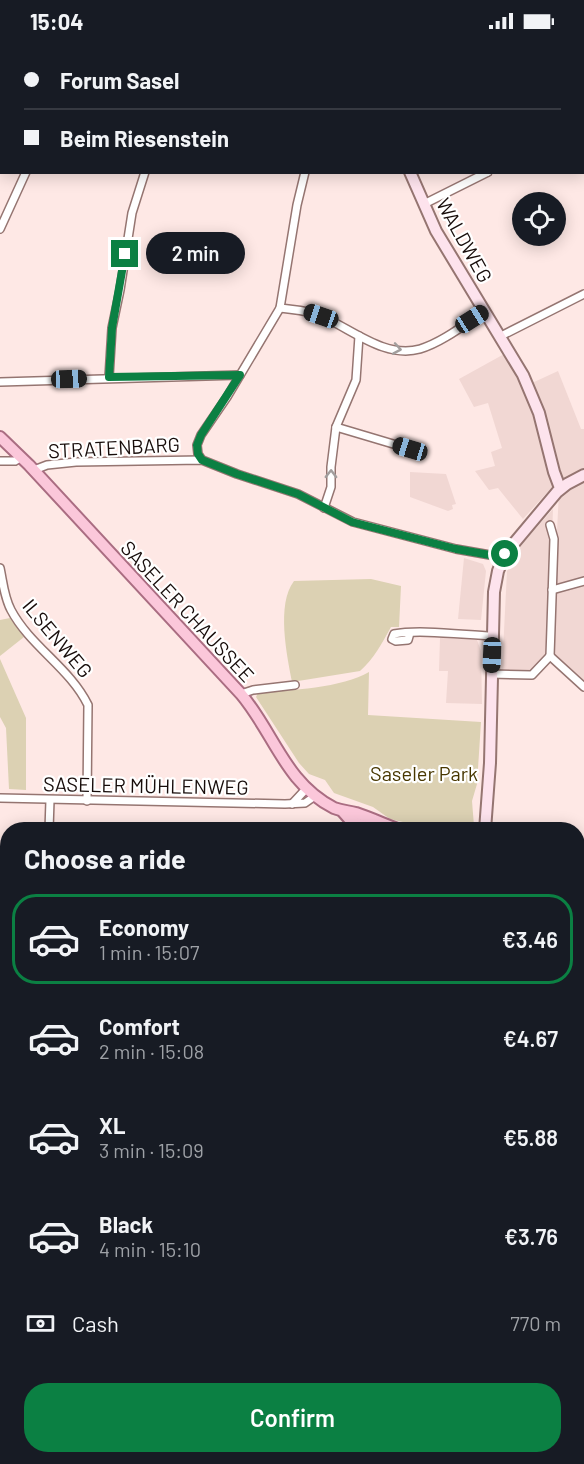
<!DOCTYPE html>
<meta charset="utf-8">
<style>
body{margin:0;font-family:Barlow,sans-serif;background:#242831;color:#f1f3f6;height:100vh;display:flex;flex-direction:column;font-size:22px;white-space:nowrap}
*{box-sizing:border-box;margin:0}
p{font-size:20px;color:#9ea1a6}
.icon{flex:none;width:33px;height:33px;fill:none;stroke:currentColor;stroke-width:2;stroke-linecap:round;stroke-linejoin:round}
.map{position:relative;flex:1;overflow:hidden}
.sheet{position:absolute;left:0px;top:780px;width:585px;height:642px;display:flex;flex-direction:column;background:#171b24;border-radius:24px 24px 0 0;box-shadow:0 3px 15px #0003}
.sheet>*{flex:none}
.hud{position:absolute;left:0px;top:0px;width:585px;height:132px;box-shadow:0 3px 15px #0003;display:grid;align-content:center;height:132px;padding:0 24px;background:#171b24}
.fabs{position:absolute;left:512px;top:150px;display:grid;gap:12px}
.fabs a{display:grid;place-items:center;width:54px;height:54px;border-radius:50%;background:#171b24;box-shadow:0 3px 15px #0003;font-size:30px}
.end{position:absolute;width:27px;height:27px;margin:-14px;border:8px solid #0b8043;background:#fff;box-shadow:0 0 0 3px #fff}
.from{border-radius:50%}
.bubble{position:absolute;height:42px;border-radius:21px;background:#171b24;box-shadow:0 3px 15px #0003;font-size:20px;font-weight:600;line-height:42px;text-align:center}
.car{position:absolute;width:18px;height:36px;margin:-18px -9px;border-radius:8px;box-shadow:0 0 4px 2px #0007;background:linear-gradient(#222 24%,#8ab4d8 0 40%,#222 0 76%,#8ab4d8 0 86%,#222 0)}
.hud b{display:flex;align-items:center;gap:21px;height:57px;font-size:22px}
.hud b+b{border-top:2px solid #363941}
.hud i{width:15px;height:15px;background:#f1f3f6}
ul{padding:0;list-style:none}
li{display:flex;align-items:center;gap:18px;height:90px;margin:0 12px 9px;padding:0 12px;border:3px solid transparent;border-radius:24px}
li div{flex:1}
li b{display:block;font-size:22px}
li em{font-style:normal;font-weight:600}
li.selected{border-color:#0b8043}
li>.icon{width:54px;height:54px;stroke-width:1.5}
h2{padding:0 24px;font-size:27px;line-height:72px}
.pay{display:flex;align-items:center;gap:15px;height:66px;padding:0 24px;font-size:22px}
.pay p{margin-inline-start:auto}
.cta{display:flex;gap:12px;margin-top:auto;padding:12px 24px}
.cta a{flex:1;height:69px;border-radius:24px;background:#0b8043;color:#fff;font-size:24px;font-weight:600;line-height:69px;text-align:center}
.status{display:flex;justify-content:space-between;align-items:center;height:42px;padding:0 30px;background:#171b24;direction:ltr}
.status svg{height:16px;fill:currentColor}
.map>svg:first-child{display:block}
</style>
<div class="status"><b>15:04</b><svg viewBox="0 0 49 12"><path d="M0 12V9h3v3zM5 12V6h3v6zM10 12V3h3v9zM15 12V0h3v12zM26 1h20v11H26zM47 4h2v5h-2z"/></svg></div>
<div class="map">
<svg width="584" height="1422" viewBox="0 0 584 1422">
<rect width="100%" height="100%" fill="#fee8e5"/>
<g fill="#f1d7d3">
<polygon points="506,311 523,342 539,382 553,444 523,477 498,446 489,448 475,429 495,424 491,410 502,406 488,361 474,365 459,337"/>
<polygon points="558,329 581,387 584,387 584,426 562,438 548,381 532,341"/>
<polygon points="410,430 446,432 456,462 452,463 453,467 448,469 410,455"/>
<polygon points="584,435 584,537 554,547 559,450"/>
<polygon points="553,467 548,613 540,624 528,630 502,629 507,529 520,504"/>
<polygon points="464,516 483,522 486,529 481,578 458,577"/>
<polygon points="584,542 584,640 552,613 554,550"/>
<polygon points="440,596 477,598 481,609 482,662 446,661 448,629 439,629"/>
<polygon points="0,1047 7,1048 8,1190 0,1207"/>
<polygon points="223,1415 264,1415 280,1422 220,1422"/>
</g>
<g fill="#dcd1b3">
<path d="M371 537 401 544 399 585H391C382 601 374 617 360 629L292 640C287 614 276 562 294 539Z"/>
<polygon points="10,576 24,595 0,614 0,578"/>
<polygon points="0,617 26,676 26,748 9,747 6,686 0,675"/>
<path d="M369 630 368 673 481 680 477 742 472 759 474 784 470 787H433L390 777 373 765 334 751 325 738 309 732 299 721 256 655 258 651C289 648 343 646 369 630Z"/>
</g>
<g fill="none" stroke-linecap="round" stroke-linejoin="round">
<g stroke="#957571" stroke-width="10">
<g id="street">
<polyline points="202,0 202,2"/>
<polyline points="306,0 306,2"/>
<polyline points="57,2 57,0"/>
<polyline points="424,162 488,130"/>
<polyline points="0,187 26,130"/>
<path d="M280 266C294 268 308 268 321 274 352 287 385 317 420 307 443 300 465 282 485 269"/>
<polyline points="501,294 584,252"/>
<polyline points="109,335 112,286 120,248 132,171 145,130"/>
<polyline points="0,340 240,333"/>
<polyline points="336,385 410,407"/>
<polyline points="202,418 198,412 197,403 201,393 227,355 280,266 297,163 305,130"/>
<polyline points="0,419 15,419 21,415"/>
<polyline points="34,428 47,423 76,420 202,418 237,432 298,452 353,480 456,507 490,513 502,518"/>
<polyline points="324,466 331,445 331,425 336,385 356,338 359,294"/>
<polyline points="550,483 554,497 550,614"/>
<path d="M0 526C3 540 4 555 11 568 30 604 70 626 88 663L87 759"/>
<polyline points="552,548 584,539"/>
<path d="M410 591 408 598 396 599 392 597 394 592C419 587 465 593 492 594"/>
<polyline points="550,614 584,645"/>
<polyline points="491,632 532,633 550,614"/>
<polyline points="241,652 253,648 295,643"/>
<polyline points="0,756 285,762 305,761 315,754"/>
<polyline points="292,762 306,747"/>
<polyline points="49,788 50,758"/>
<polyline points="0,973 8,973"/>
<polyline points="578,987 584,985"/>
<polyline points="578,1085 584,1083"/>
<polyline points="578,1133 584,1133"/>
<polyline points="0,1219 8,1204"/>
<polyline points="578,1286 584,1277"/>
<polyline points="578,1352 584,1357"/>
<polyline points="0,1368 8,1352"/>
<polyline points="0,1376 8,1379"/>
<polyline points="87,1414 103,1422"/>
<polyline points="60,1422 64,1414"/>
</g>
</g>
<g stroke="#957571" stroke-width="14">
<g id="secondary">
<polyline points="389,2 390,0"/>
<polyline points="410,130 436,189 523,333 539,371 554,430 560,446"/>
<polyline points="485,788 490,721 494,550 498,529 505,512 557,450 567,442 584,433"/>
<polyline points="578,1109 584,1118"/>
<polyline points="462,1414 478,1422"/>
</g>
</g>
<g stroke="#aa6d82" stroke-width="14">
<g id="primary">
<path d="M0 395 29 423 241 652C274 691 285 741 334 766 342 769 348 769 356 771 371 776 386 783 400 788"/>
<polyline points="343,770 351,779 375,788"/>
<polyline points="484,788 485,786"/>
<polyline points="578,859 584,862"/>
<polyline points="197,1422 200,1414"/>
</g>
</g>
<use href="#street" stroke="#fff" stroke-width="7"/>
<use href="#secondary" stroke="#fde3ed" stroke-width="10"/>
<use href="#primary" stroke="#fbc7da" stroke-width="10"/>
</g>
<defs><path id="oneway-chevron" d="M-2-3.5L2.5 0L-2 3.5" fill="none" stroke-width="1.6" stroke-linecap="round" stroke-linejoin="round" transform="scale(1.5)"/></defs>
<g stroke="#a29e9d">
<use href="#oneway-chevron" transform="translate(397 307) rotate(10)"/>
<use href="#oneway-chevron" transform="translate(331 432) rotate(-89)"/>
</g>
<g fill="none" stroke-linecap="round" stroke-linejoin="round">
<polyline stroke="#0b8043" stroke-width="8" points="125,212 112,286 109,335 240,333 201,393 197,403 198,412 202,418 237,432 298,452 352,480 456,507 490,513 502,518 505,512"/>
</g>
<g text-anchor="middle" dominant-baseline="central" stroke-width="4.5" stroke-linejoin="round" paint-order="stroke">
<g font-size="20" fill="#170c0a" stroke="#fff">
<text transform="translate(465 198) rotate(61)">WALDWEG</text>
<text transform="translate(114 405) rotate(-3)">STRATENBARG</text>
<text transform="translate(188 569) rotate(47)">SASELER CHAUSSEE</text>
<text transform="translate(58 596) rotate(50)">ILSENWEG</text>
<text transform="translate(146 743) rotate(1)">SASELER MÜHLENWEG</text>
</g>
<g font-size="20" fill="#483700" stroke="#fff">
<text x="424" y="731">Saseler Park</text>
</g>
</g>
</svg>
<div class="fabs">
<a><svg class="icon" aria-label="locate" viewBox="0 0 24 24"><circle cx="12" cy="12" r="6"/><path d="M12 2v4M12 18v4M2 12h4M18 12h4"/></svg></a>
</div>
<i class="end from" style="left:505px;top:512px"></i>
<i class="end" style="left:125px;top:212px"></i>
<div class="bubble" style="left:146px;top:190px;width:99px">2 min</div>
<i class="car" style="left:321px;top:274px;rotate:289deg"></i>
<i class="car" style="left:472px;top:277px;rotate:58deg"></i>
<i class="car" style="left:69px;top:337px;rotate:88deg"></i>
<i class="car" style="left:410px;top:407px;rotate:287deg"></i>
<i class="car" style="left:492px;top:613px;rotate:182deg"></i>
<div class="hud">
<b><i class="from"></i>Forum Sasel</b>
<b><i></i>Beim Riesenstein</b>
</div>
<section class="sheet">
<h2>Choose a ride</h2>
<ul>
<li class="selected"><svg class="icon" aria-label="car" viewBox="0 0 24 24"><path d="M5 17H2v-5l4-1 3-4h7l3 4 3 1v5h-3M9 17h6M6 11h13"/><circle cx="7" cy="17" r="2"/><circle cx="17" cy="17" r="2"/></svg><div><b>Economy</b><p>1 min · 15:07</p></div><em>€3.46</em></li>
<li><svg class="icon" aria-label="car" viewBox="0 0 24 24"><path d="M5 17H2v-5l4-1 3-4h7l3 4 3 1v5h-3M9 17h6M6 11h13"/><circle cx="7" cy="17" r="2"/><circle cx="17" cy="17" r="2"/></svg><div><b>Comfort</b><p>2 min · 15:08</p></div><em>€4.67</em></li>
<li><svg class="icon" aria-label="car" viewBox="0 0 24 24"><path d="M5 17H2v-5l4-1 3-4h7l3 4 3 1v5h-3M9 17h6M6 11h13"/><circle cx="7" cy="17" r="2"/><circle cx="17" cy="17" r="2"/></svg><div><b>XL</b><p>3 min · 15:09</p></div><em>€5.88</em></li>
<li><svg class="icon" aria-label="car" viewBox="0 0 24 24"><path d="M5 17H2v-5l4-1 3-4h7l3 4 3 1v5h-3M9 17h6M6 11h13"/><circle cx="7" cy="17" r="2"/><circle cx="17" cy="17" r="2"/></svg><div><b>Black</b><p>4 min · 15:10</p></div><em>€3.76</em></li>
</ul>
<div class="pay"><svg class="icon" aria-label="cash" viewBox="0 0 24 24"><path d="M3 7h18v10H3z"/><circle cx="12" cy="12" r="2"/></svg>Cash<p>770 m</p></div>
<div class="cta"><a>Confirm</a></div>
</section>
</div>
